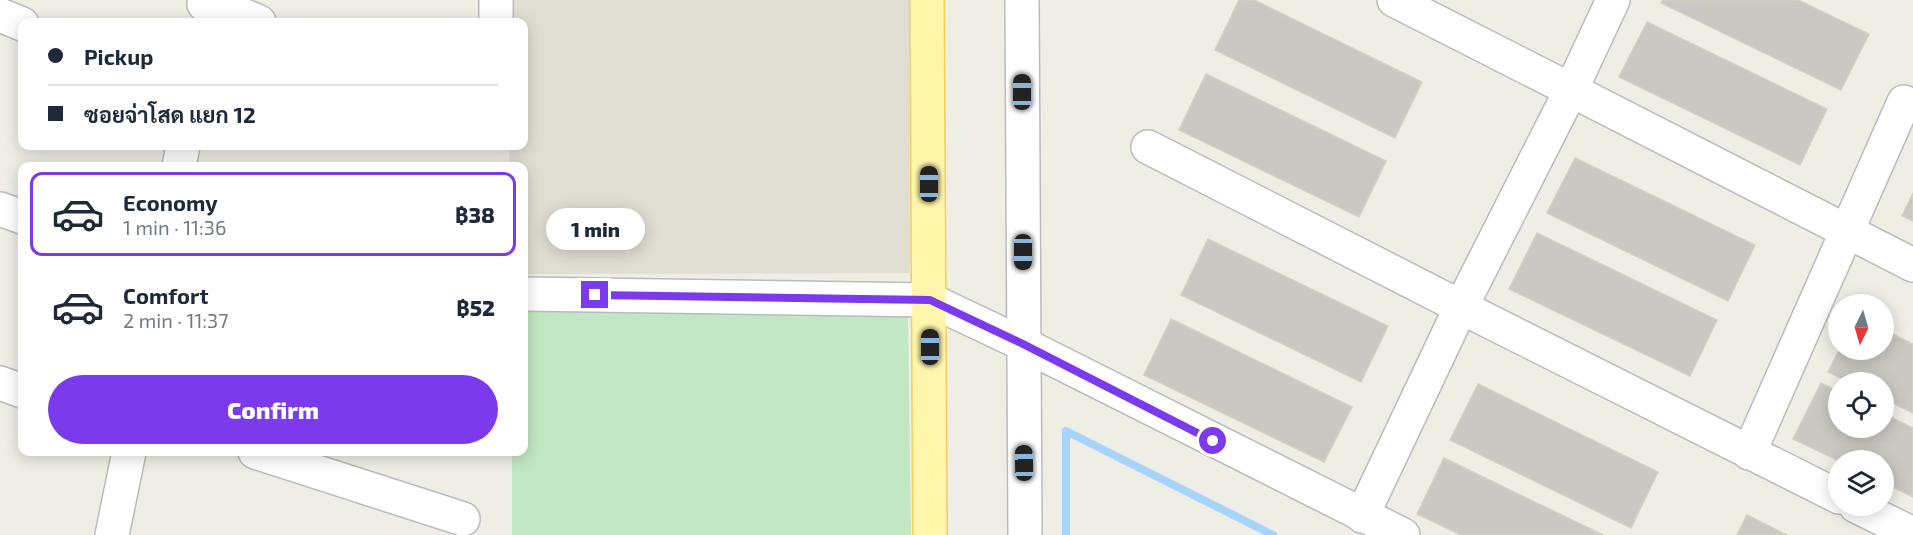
<!DOCTYPE html>
<meta charset="utf-8">
<style>
body{margin:0;font-family:"Exo 2",Sarabun,sans-serif;background:#f6f6f7;color:#1f2937;height:100vh;display:flex;flex-direction:column;font-size:22px;white-space:nowrap}
*{box-sizing:border-box;margin:0}
p{font-size:20px;color:#747a83}
.icon{flex:none;width:33px;height:33px;fill:none;stroke:currentColor;stroke-width:2;stroke-linecap:round;stroke-linejoin:round}
.map{position:relative;flex:1;overflow:hidden}
.panel{position:absolute;left:18px;top:162px;width:510px;height:294px;display:flex;flex-direction:column;background:#fff;border-radius:12px;box-shadow:0 3px 15px #0003}
.panel>*{flex:none}
.top-card{position:absolute;left:18px;top:18px;width:510px;height:132px;border-radius:12px;box-shadow:0 3px 15px #0003;display:grid;align-content:center;height:132px;padding:0 30px;background:#fff}
.needle{width:39px;rotate:185deg}
.controls{position:absolute;left:1828px;top:294px;display:grid;gap:12px}
.controls a{display:grid;place-items:center;width:66px;height:66px;border-radius:50%;background:#fff;box-shadow:0 3px 15px #0003;font-size:30px}
.end{position:absolute;width:27px;height:27px;margin:-14px;border:8px solid #7c3aed;background:#fff;box-shadow:0 0 0 3px #fff}
.from{border-radius:50%}
.bubble{position:absolute;height:42px;border-radius:21px;background:#fff;box-shadow:0 3px 15px #0003;font-size:20px;font-weight:800;line-height:42px;text-align:center}
.car{position:absolute;width:18px;height:36px;margin:-18px -9px;border-radius:8px;box-shadow:0 0 4px 2px #0007;background:linear-gradient(#222 24%,#8ab4d8 0 40%,#222 0 76%,#8ab4d8 0 86%,#222 0)}
.top-card b{display:flex;align-items:center;gap:21px;height:57px;font-size:22px}
.top-card b+b{border-top:2px solid #e0e1e3}
.top-card i{width:15px;height:15px;background:#1f2937}
ul{padding:10px 0 0;list-style:none}
li{display:flex;align-items:center;gap:18px;height:84px;margin:0 12px 9px;padding:0 18px;border:3px solid transparent;border-radius:12px}
li div{flex:1}
li b{display:block;font-size:22px}
li em{font-style:normal;font-weight:800}
li.active{border-color:#7c3aed}
li>.icon{width:54px;height:54px;stroke-width:1.5}
.primary-button{display:flex;gap:12px;margin-top:auto;padding:12px 30px}
.primary-button a{flex:1;height:69px;border-radius:36px;background:#7c3aed;color:#fff;font-size:24px;font-weight:800;line-height:69px;text-align:center}
.map>svg:first-child{display:block}
</style>
<div class="map">
<svg width="1913" height="535" viewBox="0 0 1913 535">
<rect width="100%" height="100%" fill="#efeee5"/>
<polygon fill="#e0ddd3" points="508,0 909,0 910,273 524,274 524,166 510,166 509,146 524,146 524,22 509,22"/>
<polygon fill="#c2e7c3" points="524,311 908,316 911,535 512,535 512,452 524,452"/>
<g fill="none" stroke-linecap="round" stroke-linejoin="round">
<polyline stroke="#a6d4ff" stroke-width="8" points="1066,535 1066,431 1273,535"/>
</g>
<g fill="#cac8c2" stroke="#d4d0c3" stroke-width="1.5">
<polygon points="1239,0 1254,0 1422,82 1395,138 1215,50"/>
<polygon points="1663,0 1798,0 1869,34 1841,90 1661,3"/>
<polygon points="1647,22 1827,109 1800,165 1619,77"/>
<polygon points="1206,74 1386,161 1359,217 1179,130"/>
<polygon points="1575,158 1755,245 1728,301 1547,213"/>
<polygon points="1913,193 1913,221 1902,216"/>
<polygon points="1537,233 1717,320 1690,376 1509,289"/>
<polygon points="1208,239 1388,326 1361,382 1181,295"/>
<polygon points="1171,319 1352,407 1324,462 1144,375"/>
<polygon points="1884,330 1913,344 1913,413 1884,399 1884,382 1849,382 1828,372 1839,350 1884,350"/>
<polygon points="1821,383 1839,392 1839,428 1884,428 1884,414 1913,428 1913,497 1884,483 1884,460 1839,461 1793,439"/>
<polygon points="1478,384 1658,472 1631,528 1450,440"/>
<polygon points="1444,458 1603,535 1461,535 1417,514"/>
<polygon points="1747,515 1787,535 1737,535"/>
</g>
<g fill="none" stroke-linecap="round" stroke-linejoin="round">
<g stroke="#b8bbbf" stroke-width="36">
<g id="minor">
<polyline points="496,0 496,22"/>
<polyline points="1022,0 1025,535"/>
<polyline points="1394,0 1571,90 1613,0"/>
<polyline points="204,4 217,4 259,22"/>
<polyline points="0,15 22,24"/>
<polyline points="1148,147 1461,307 1839,497"/>
<polyline points="179,166 183,146"/>
<polyline points="0,209 22,217"/>
<polyline points="524,294 930,300 1023,344 1403,535"/>
<polyline points="0,383 22,391"/>
<polyline points="255,452 463,519"/>
<polyline points="1749,453 1904,102"/>
<polyline points="1856,506 1913,534"/>
<polyline points="1362,516 1461,307 1571,90 1913,265"/>
<polyline points="112,535 129,452"/>
</g>
</g>
<g stroke="#f3ce5b" stroke-width="36">
<polyline id="major" points="927,0 930,535"/>
</g>
<use href="#minor" stroke="#fff" stroke-width="33"/>
<use href="#major" stroke="#fff5ab" stroke-width="33"/>
</g>
<g fill="none" stroke-linecap="round" stroke-linejoin="round">
<polyline stroke="#7c3aed" stroke-width="8" points="595,295 930,300 1023,344 1213,441"/>
</g>
</svg>
<div class="controls">
<a><svg class="needle" viewBox="-14 -14 28 28"><path d="M0-13l5 13h-10z" fill="#e53935"/><path d="M0 13l5-13h-10z" fill="#747a83"/></svg></a>
<a><svg class="icon" aria-label="locate" viewBox="0 0 24 24"><circle cx="12" cy="12" r="6"/><path d="M12 2v4M12 18v4M2 12h4M18 12h4"/></svg></a>
<a><svg class="icon" aria-label="layers" viewBox="0 0 24 24"><path d="M12 4l9 5-9 5-9-5zM3 14l9 5 9-5"/></svg></a>
</div>
<i class="end from" style="left:1213px;top:441px"></i>
<i class="end" style="left:595px;top:295px"></i>
<div class="bubble" style="left:546px;top:208px;width:99px">1 min</div>
<i class="car" style="left:1022px;top:92px;rotate:0deg"></i>
<i class="car" style="left:929px;top:184px;rotate:0deg"></i>
<i class="car" style="left:1023px;top:252px;rotate:180deg"></i>
<i class="car" style="left:930px;top:347px;rotate:0deg"></i>
<i class="car" style="left:1024px;top:463px;rotate:359deg"></i>
<div class="top-card">
<b><i class="from"></i>Pickup</b>
<b><i></i>ซอยจ่าโสด แยก 12</b>
</div>
<section class="panel">
<ul>
<li class="active"><svg class="icon" aria-label="car" viewBox="0 0 24 24"><path d="M5 17H2v-5l4-1 3-4h7l3 4 3 1v5h-3M9 17h6M6 11h13"/><circle cx="7" cy="17" r="2"/><circle cx="17" cy="17" r="2"/></svg><div><b>Economy</b><p>1 min · 11:36</p></div><em>฿38</em></li>
<li><svg class="icon" aria-label="car" viewBox="0 0 24 24"><path d="M5 17H2v-5l4-1 3-4h7l3 4 3 1v5h-3M9 17h6M6 11h13"/><circle cx="7" cy="17" r="2"/><circle cx="17" cy="17" r="2"/></svg><div><b>Comfort</b><p>2 min · 11:37</p></div><em>฿52</em></li>
</ul>
<div class="primary-button"><a>Confirm</a></div>
</section>
</div>
